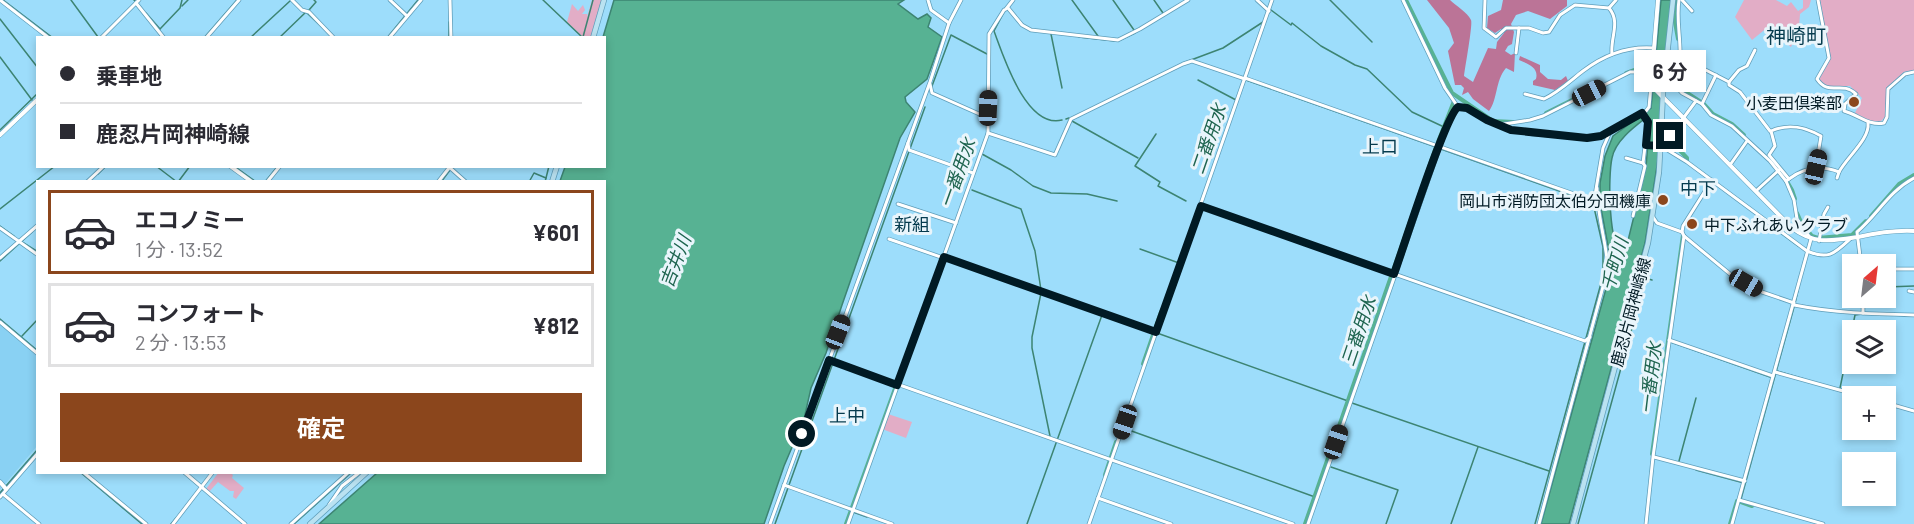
<!DOCTYPE html>
<html lang="ja">
<meta charset="utf-8">
<style>
body{margin:0;font-family:Barlow,"Noto Sans JP",sans-serif;background:#f2f2f3;color:#2b2b33;height:100vh;display:flex;flex-direction:column;font-size:22px;white-space:nowrap}
*{box-sizing:border-box;margin:0}
p{font-size:20px;color:#7c7c81}
.icon{flex:none;width:33px;height:33px;fill:none;stroke:currentColor;stroke-width:2;stroke-linecap:round;stroke-linejoin:round}
.map{position:relative;flex:1;overflow:hidden}
.details{position:absolute;left:36px;top:180px;width:570px;height:294px;display:flex;flex-direction:column;background:#fff;border-radius:0px;box-shadow:0 3px 9px #0003}
.details>*{flex:none}
.hud{position:absolute;left:36px;top:36px;width:570px;height:132px;border-radius:0px;box-shadow:0 3px 9px #0003;display:grid;align-content:center;height:132px;padding:0 24px;background:#fff}
.needle{width:39px;rotate:28deg}
.fabs{position:absolute;left:1842px;top:254px;display:grid;gap:12px}
.fabs a{display:grid;place-items:center;width:54px;height:54px;border-radius:0px;background:#fff;box-shadow:0 3px 9px #0003;font-size:30px}
.end{position:absolute;width:27px;height:27px;margin:-14px;border:8px solid #011a24;background:#fff;box-shadow:0 0 0 3px #fff}
.from{border-radius:50%}
.bubble{position:absolute;height:42px;border-radius:0px;background:#fff;box-shadow:0 3px 9px #0003;font-size:20px;font-weight:700;line-height:42px;text-align:center}
.car{position:absolute;width:18px;height:36px;margin:-18px -9px;border-radius:8px;box-shadow:0 0 4px 2px #0007;background:linear-gradient(#222 24%,#8ab4d8 0 40%,#222 0 76%,#8ab4d8 0 86%,#222 0)}
.hud b{display:flex;align-items:center;gap:21px;height:57px;font-size:22px}
.hud b+b{border-top:2px solid #e1e1e2}
.hud i{width:15px;height:15px;background:#2b2b33}
ul{padding:10px 0 0;list-style:none}
li{display:flex;align-items:center;gap:18px;height:84px;margin:0 12px 9px;padding:0 12px;border:3px solid #e1e1e2;border-radius:0px}
li div{flex:1}
li b{display:block;font-size:22px}
li em{font-style:normal;font-weight:700}
li.active{border-color:#8b461c}
li>.icon{width:54px;height:54px;stroke-width:1.5}
.button{display:flex;gap:12px;margin-top:auto;padding:12px 24px}
.button a{flex:1;height:69px;border-radius:0px;background:#8b461c;color:#fff;font-size:24px;font-weight:700;line-height:69px;text-align:center}
.map>svg:first-child{display:block}
</style>
<div class="map">
<svg width="1914" height="524" viewBox="0 0 1914 524">
<rect width="100%" height="100%" fill="#9dddfb"/>
<polygon fill="#89d1f3" points="0,325 38,356 37,446 0,490"/>
<g fill="#e2adc6">
<polygon points="587,0 583,5 585,10 582,14 587,14 587,17 592,0 603,0 591,37 583,37 567,22 572,4 578,11"/>
<polygon points="1744,0 1776,0 1787,6 1791,2 1798,11 1803,8 1803,0 1811,0 1809,7 1800,14 1799,27 1791,47 1768,27 1752,40 1735,17"/>
<polygon points="1820,0 1914,0 1914,70 1904,72 1887,88 1885,117 1879,123 1865,120 1855,113 1862,98 1850,86 1827,86 1820,81 1820,77 1830,59"/>
<polygon points="888,414 912,422 906,438 882,429"/>
<polygon points="219,472 230,473 233,475 232,478 244,488 236,499 233,497 234,491 230,491 218,482 209,492 206,489"/>
</g>
<g fill="#bb7497">
<path d="M1427 0H1450C1456 6 1467 12 1471 20 1473 24 1465 67 1464 76L1473 82 1488 48 1496 49 1497 42 1504 33 1501 29 1495 33 1487 28 1488 16 1501 10 1503 0H1567V6L1550 19 1528 11 1516 15 1511 24 1514 32 1512 44 1508 46 1505 51 1511 55 1515 53 1514 72 1506 68C1495 81 1498 99 1489 111L1473 99 1468 92 1462 95 1464 88 1461 85H1455L1448 51 1454 43 1449 28Z"/>
<path d="M1520 56 1540 65V72L1548 79 1561 80 1566 76 1568 81 1555 90 1533 85V81L1536 79C1539 67 1528 64 1519 60Z"/>
</g>
<g fill="#57b293" stroke="#3d8472" stroke-width="1.5" fill-rule="evenodd">
<polygon points="614,0 904,0 898,4 918,19 927,14 931,18 928,27 942,37 927,79 905,97 906,102 915,112 900,138 842,305 826,353 811,388 804,419 784,466 764,524 319,524 377,473 604,472 604,182 560,181 565,167 604,166 604,38 603,37"/>
<path d="M1661 0H1671L1659 153 1645 243 1569 524H1541L1612 267 1600 203V183L1605 156 1613 136 1651 108ZM1647 117 1650 119 1646 167 1624 257C1608 248 1608 176 1612 158 1615 141 1634 127 1647 117Z"/>
</g>
<g fill="none" stroke-linecap="round" stroke-linejoin="round">
<g stroke="#3d8472" stroke-width="1.5">
<polyline points="3,0 53,38"/>
<polyline points="71,0 98,37"/>
<polyline points="134,0 135,1"/>
<polyline points="543,0 582,37"/>
<polyline points="1072,0 1098,36"/>
<polyline points="1113,0 1134,30"/>
<polyline points="1154,0 1163,13"/>
<polyline points="1330,0 1372,42"/>
<polyline points="182,6 188,0"/>
<polyline points="309,10 316,2 314,0"/>
<polyline points="1271,10 1291,25 1292,23 1321,46 1355,65 1367,69 1412,112 1444,127"/>
<path d="M1004 12 994 31C1003 55 1026 129 1062 120"/>
<polyline points="146,13 160,29"/>
<polyline points="307,13 323,28"/>
<polyline points="0,19 38,68"/>
<polyline points="449,22 449,38"/>
<polyline points="160,29 180,8 182,0"/>
<polyline points="1051,34 1062,88"/>
<polyline points="271,37 271,38"/>
<polyline points="583,37 593,0"/>
<polyline points="1079,37 1116,41"/>
<polyline points="204,38 237,0"/>
<polyline points="250,38 290,1"/>
<polyline points="279,38 306,12"/>
<polyline points="387,38 418,0"/>
<polyline points="1120,40 1135,33"/>
<polyline points="0,57 32,100"/>
<polyline points="1183,63 1223,48 1263,22"/>
<polyline points="1198,80 1236,100"/>
<polyline points="1246,80 1436,147"/>
<polyline points="932,86 951,35 987,54"/>
<polyline points="37,106 38,106"/>
<polyline points="1066,119 1069,118"/>
<polyline points="1072,121 1138,158"/>
<polyline points="0,130 38,93"/>
<polyline points="1156,134 1135,166 1160,182 1158,186 1186,201"/>
<polyline points="1441,149 1593,203 1603,247 1603,276 1535,524"/>
<polyline points="982,154 1011,170 1033,186 1051,193 1087,194 1117,201"/>
<polyline points="156,166 177,182"/>
<polyline points="234,166 256,182"/>
<polyline points="98,174 106,166"/>
<polyline points="178,182 190,166"/>
<polyline points="265,182 278,166"/>
<polyline points="441,182 450,170"/>
<polyline points="529,182 534,173 546,178"/>
<polyline points="545,182 549,166"/>
<polyline points="972,190 1021,209 1035,251 1041,290"/>
<polyline points="0,209 55,166"/>
<polyline points="1761,218 1798,246"/>
<polyline points="0,226 14,236"/>
<polyline points="22,242 38,252"/>
<polyline points="1140,249 1179,263"/>
<polyline points="0,261 32,232"/>
<polyline points="1645,278 1652,280"/>
<polyline points="1886,287 1914,286"/>
<polyline points="1041,293 1032,337 1032,348 1050,436"/>
<polyline points="1795,303 1799,286"/>
<polyline points="0,319 38,351"/>
<polyline points="1157,333 1348,401"/>
<polyline points="22,336 38,319"/>
<polyline points="1671,342 1770,377"/>
<polyline points="1777,371 1804,379"/>
<polyline points="1840,388 1855,315 1862,314"/>
<polyline points="1352,403 1549,471"/>
<polyline points="1126,429 1315,497"/>
<polyline points="1679,461 1696,398"/>
<polyline points="1331,467 1398,490 1386,524"/>
<polyline points="1696,470 1744,483"/>
<polyline points="80,472 142,524"/>
<polyline points="182,472 200,487"/>
<polyline points="0,493 38,449"/>
<polyline points="1741,499 1794,307"/>
<polyline points="853,512 867,517"/>
<polyline points="171,524 176,518"/>
<polyline points="294,524 352,472"/>
<polyline points="775,524 925,107"/>
<polyline points="1027,524 1102,315 1101,314"/>
<polyline points="1451,524 1478,447"/>
<polyline points="1578,524 1645,281 1643,273 1646,258"/>
</g>
<g stroke="#57b293" stroke-width="4">
<polyline points="1406,0 1452,93 1493,121 1513,122"/>
<polyline points="1677,0 1674,17 1678,39"/>
<polyline points="1678,58 1674,71 1676,82 1681,89 1704,104 1713,114 1732,124 1744,135"/>
<polyline points="1626,73 1634,70 1648,70"/>
<polyline points="1546,113 1582,95"/>
<polyline points="1670,134 1668,138 1687,158 1687,161"/>
<polyline points="1438,142 1454,101"/>
<polyline points="1781,171 1792,190 1795,199"/>
<polyline points="1797,213 1802,224 1812,236 1818,238 1852,235 1866,221"/>
<polyline points="1871,216 1899,184 1914,175"/>
<polyline points="1143,364 1161,312"/>
<polyline points="1652,454 1683,235"/>
<polyline points="1105,475 1116,442"/>
<polyline points="1741,502 1752,506"/>
<polyline points="846,524 901,372"/>
<polyline points="1305,524 1436,147"/>
<polyline points="1730,524 1737,501"/>
</g>
<g stroke="#5f9eba" stroke-width="4.5">
<g id="minor">
<polyline points="0,0 49,38"/>
<polyline points="292,0 302,10 309,12 334,38"/>
<polyline points="390,0 407,16"/>
<polyline points="450,0 451,38"/>
<polyline points="928,0 931,10 949,23"/>
<polyline points="1257,0 1269,11"/>
<polyline points="1403,0 1445,88 1458,107"/>
<path d="M1485 0 1484 28 1496 37 1506 28H1529L1543 33 1549 32 1560 15 1575 5 1609 8C1621 22 1610 38 1612 54"/>
<path d="M1679 0C1676 20 1681 38 1680 58"/>
<polyline points="1682,0 1692,11"/>
<path d="M1818 0 1829 58 1817 79C1829 97 1841 80 1856 94L1845 104 1844 111C1859 115 1868 126 1884 123L1887 117 1888 89 1905 74 1914 72"/>
<polyline points="136,3 164,38"/>
<polyline points="1008,8 1022,25 1031,30 1118,40 1140,29 1188,0"/>
<polyline points="1609,8 1616,0"/>
<polyline points="101,38 139,0"/>
<polyline points="206,38 239,0"/>
<polyline points="389,38 421,0"/>
<polyline points="1516,53 1519,28"/>
<polyline points="1667,56 1692,63 1729,82 1729,85 1740,92 1770,131"/>
<polyline points="1666,66 1674,84 1682,93 1702,104 1711,115 1732,126 1770,161 1786,181"/>
<polyline points="1245,78 1594,201 1603,148 1610,132"/>
<polyline points="1729,82 1739,70 1747,66 1755,50"/>
<polyline points="930,84 932,93 986,117"/>
<path d="M1525 94 1544 99C1559 92 1570 81 1583 71 1604 55 1629 46 1654 48"/>
<polyline points="1702,104 1716,75"/>
<polyline points="1470,110 1497,125 1511,130 1532,134 1593,138 1610,132 1646,111 1649,107 1651,85"/>
<polyline points="1498,125 1530,120 1543,116 1630,72 1652,72"/>
<polyline points="988,133 1055,155 1071,119 1183,64 1192,61 1245,79"/>
<polyline points="1661,137 1670,136 1696,101"/>
<polyline points="908,143 909,150 973,173"/>
<path d="M1646 145 1661 146 1687 162 1807 251C1828 260 1834 254 1850 239"/>
<polyline points="1626,158 1643,163"/>
<polyline points="1730,165 1747,141"/>
<polyline points="448,166 466,182"/>
<polyline points="1837,178 1839,172"/>
<path d="M1789 179C1805 167 1821 165 1839 172 1847 157 1870 139 1868 123"/>
<polyline points="87,182 104,166"/>
<polyline points="267,182 280,166"/>
<polyline points="438,182 449,168"/>
<polyline points="1756,191 1779,170"/>
<polyline points="898,204 956,223"/>
<polyline points="1201,206 1585,341 1590,337"/>
<polyline points="1633,216 1645,166 1643,163 1648,121 1642,113"/>
<polyline points="1653,217 1657,223 1682,232"/>
<polyline points="0,228 38,255"/>
<polyline points="1684,236 1730,274 1762,292 1794,303"/>
<polyline points="889,239 1156,332"/>
<polyline points="1819,241 1824,214 1828,207"/>
<polyline points="0,258 38,225"/>
<path d="M1861 264 1857 232C1878 214 1889 191 1914 178"/>
<polyline points="1892,269 1914,269"/>
<polyline points="1909,291 1914,292"/>
<path d="M1794 305C1834 313 1873 314 1914 315"/>
<polyline points="1863,313 1863,297"/>
<polyline points="0,322 38,354"/>
<polyline points="1669,340 1773,376"/>
<polyline points="829,360 1293,524"/>
<polyline points="1775,372 1861,396"/>
<polyline points="1886,403 1914,411"/>
<polyline points="1654,457 1745,481"/>
<polyline points="83,472 146,524"/>
<polyline points="184,472 245,524"/>
<polyline points="784,485 892,524"/>
<polyline points="3,494 39,524"/>
<polyline points="0,497 38,453"/>
<polyline points="1098,498 1171,524"/>
<polyline points="1739,500 1823,524"/>
<polyline points="329,505 342,486 360,472"/>
<polyline points="173,524 213,472"/>
<polyline points="291,524 349,472"/>
<polyline points="770,524 930,82 949,23 961,0"/>
<polyline points="848,524 988,133 989,34 1004,10 1006,9 1013,0"/>
<polyline points="1089,524 1272,0"/>
<polyline points="1308,524 1451,115"/>
<path d="M1539 524 1608 268C1606 241 1597 215 1597 188"/>
<polyline points="1646,524 1653,457 1684,236 1682,232 1683,226 1712,180"/>
<path d="M1732 524 1811 239 1797 219 1794 200 1786 181 1789 179 1769 155 1775 146 1771 131C1789 123 1805 127 1821 136L1816 167"/>
</g>
</g>
<g stroke="#5f9eba" stroke-width="5">
<g id="tertiary">
<path d="M1658 0 1651 85 1791 227C1813 245 1832 241 1858 237 1876 233 1895 230 1914 231"/>
<polyline points="1451,115 1458,107 1470,110"/>
<polyline points="0,135 38,99"/>
<polyline points="230,166 252,182"/>
<polyline points="0,482 6,489"/>
</g>
</g>
<g stroke="#5f9eba" stroke-width="6">
<g id="secondary">
<polyline points="593,38 604,0"/>
<polyline points="552,182 557,166"/>
<polyline points="310,524 367,472"/>
<polyline points="1573,524 1648,243 1659,172 1663,93 1673,0"/>
</g>
</g>
<use href="#minor" stroke="#fff" stroke-width="3"/>
<use href="#tertiary" stroke="#fff" stroke-width="4"/>
<use href="#secondary" stroke="#bae2f1" stroke-width="4.5"/>
</g>
<g fill="none" stroke-linecap="round" stroke-linejoin="round">
<path stroke="#011a24" stroke-width="8" d="M802 434 829 360 897 385 944 257 1156 332 1201 206 1394 274C1403 249 1445 116 1458 107L1467 108 1487 120 1511 130 1587 138 1601 136 1642 113 1648 122 1646 145 1661 146V137L1670 136"/>
</g>
<g fill="#8b461c" stroke="#e9f5fb" stroke-width="2">
<circle cx="1854" cy="102" r="6"/>
<circle cx="1663" cy="200" r="6"/>
<circle cx="1692" cy="224" r="6"/>
</g>
<g text-anchor="middle" dominant-baseline="central" stroke-width="6" stroke-linejoin="round" paint-order="stroke">
<g font-size="16" fill="#011a24" stroke="#e9f5fb" text-anchor="end">
<text x="1842" y="102">小麦田倶楽部</text>
<text x="1651" y="200">岡山市消防団太伯分団機庫</text>
<text x="1704" y="224" text-anchor="start">中下ふれあいクラブ</text>
</g>
<g font-size="16" fill="#011a24" stroke="#e9f5fb">
<text transform="translate(1630 312) rotate(-75)">鹿忍片岡神崎線</text>
</g>
<g font-size="18" font-style="italic" fill="#1e644f" stroke="#e9f5fb">
<text transform="translate(1208 139) rotate(-71)">二番用水</text>
<text transform="translate(957 173) rotate(-70)">一番用水</text>
<text transform="translate(675 261) rotate(-69)">吉井川</text>
<text transform="translate(1614 264) rotate(-74)">千町川</text>
<text transform="translate(1358 331) rotate(-71)">三番用水</text>
<text transform="translate(1650 378) rotate(-83)">一番用水</text>
</g>
<g font-size="18" fill="#053b4e" stroke="#e9f5fb">
<text x="1380" y="146">上口</text>
<text x="1698" y="188">中下</text>
<text x="912" y="224">新組</text>
<text x="847" y="415">上中</text>
</g>
<g font-size="20" fill="#053b4e" stroke="#e9f5fb">
<text x="1796" y="35">神崎町</text>
</g>
</g>
</svg>
<div class="fabs">
<a><svg class="needle" viewBox="-14 -14 28 28"><path d="M0-13l5 13h-10z" fill="#e53935"/><path d="M0 13l5-13h-10z" fill="#7c7c81"/></svg></a>
<a><svg class="icon" aria-label="layers" viewBox="0 0 24 24"><path d="M12 4l9 5-9 5-9-5zM3 14l9 5 9-5"/></svg></a>
<a>+</a>
<a>−</a>
</div>
<i class="end from" style="left:802px;top:434px"></i>
<i class="end" style="left:1670px;top:136px"></i>
<div class="bubble" style="left:1634px;top:50px;width:72px">6 分</div>
<i class="car" style="left:1589px;top:93px;rotate:63deg"></i>
<i class="car" style="left:988px;top:108px;rotate:2deg"></i>
<i class="car" style="left:1816px;top:167px;rotate:13deg"></i>
<i class="car" style="left:1746px;top:283px;rotate:120deg"></i>
<i class="car" style="left:838px;top:332px;rotate:21deg"></i>
<i class="car" style="left:1125px;top:422px;rotate:199deg"></i>
<i class="car" style="left:1336px;top:442px;rotate:19deg"></i>
<div class="hud">
<b><i class="from"></i>乗車地</b>
<b><i></i>鹿忍片岡神崎線</b>
</div>
<section class="details">
<ul>
<li class="active"><svg class="icon" aria-label="car" viewBox="0 0 24 24"><path d="M5 17H2v-5l4-1 3-4h7l3 4 3 1v5h-3M9 17h6M6 11h13"/><circle cx="7" cy="17" r="2"/><circle cx="17" cy="17" r="2"/></svg><div><b>エコノミー</b><p>1 分 · 13:52</p></div><em>¥601</em></li>
<li><svg class="icon" aria-label="car" viewBox="0 0 24 24"><path d="M5 17H2v-5l4-1 3-4h7l3 4 3 1v5h-3M9 17h6M6 11h13"/><circle cx="7" cy="17" r="2"/><circle cx="17" cy="17" r="2"/></svg><div><b>コンフォート</b><p>2 分 · 13:53</p></div><em>¥812</em></li>
</ul>
<div class="button"><a>確定</a></div>
</section>
</div>
